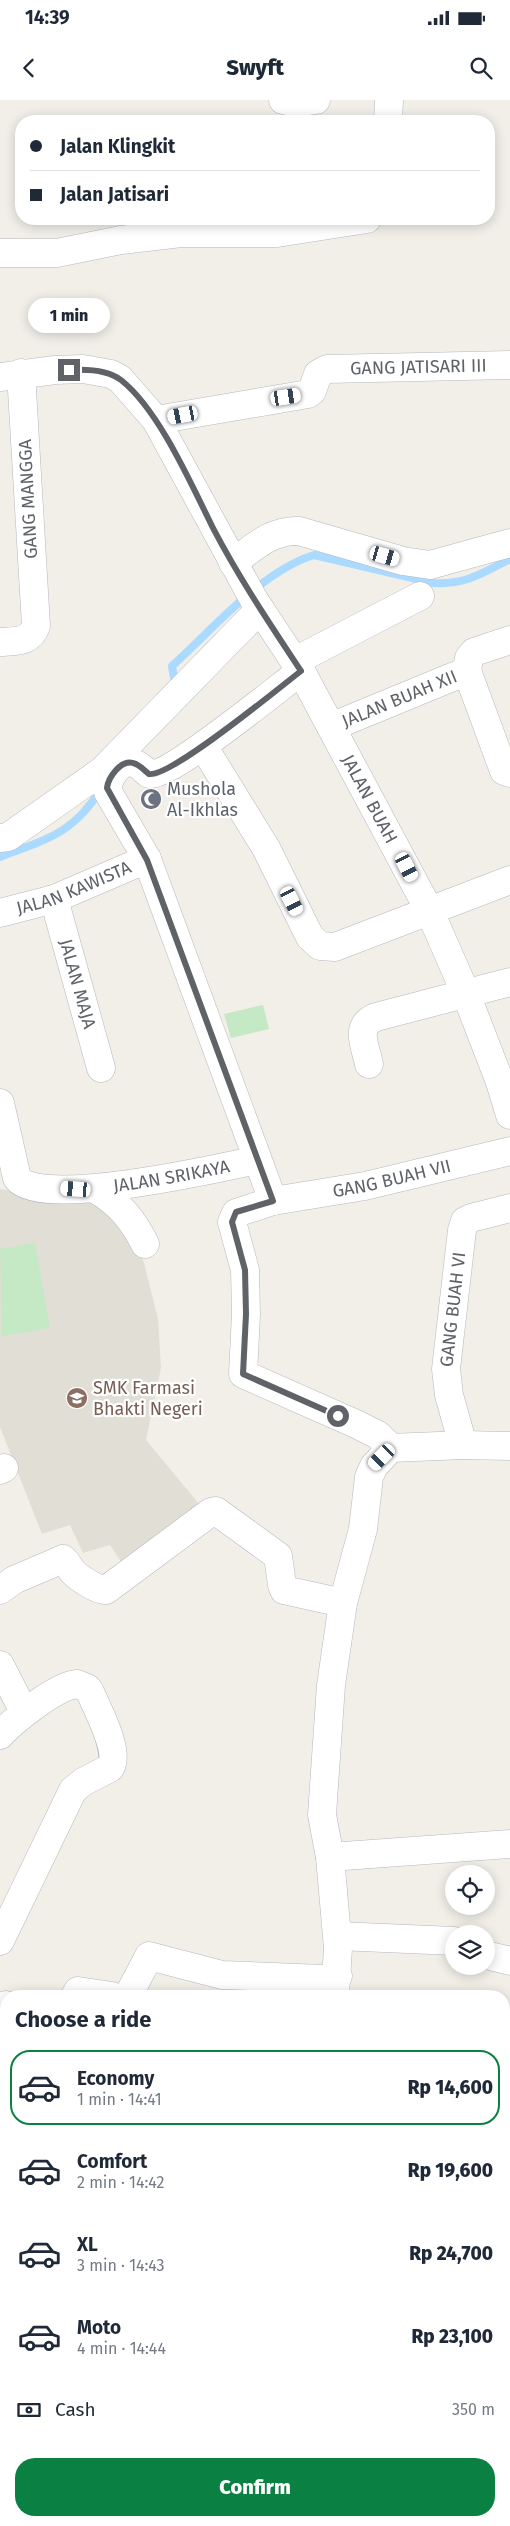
<!DOCTYPE html>
<meta charset="utf-8">
<style>
body{margin:0;font-family:"Fira Sans",sans-serif;background:#f2f2f3;color:#1f2937;height:100vh;display:flex;flex-direction:column;font-size:19px;white-space:nowrap}
*{box-sizing:border-box;margin:0}
p{font-size:16px;color:#747a83}
.icon{flex:none;width:28px;height:28px;fill:none;stroke:currentColor;stroke-width:2;stroke-linecap:round;stroke-linejoin:round}
.map{position:relative;flex:1;overflow:hidden}
.sheet{position:absolute;left:0px;top:1890px;width:510px;height:536px;display:flex;flex-direction:column;background:#fff;border-radius:20px 20px 0 0;box-shadow:0 2px 12px #0003}
.sheet>*{flex:none}
.top-card{position:absolute;left:15px;top:15px;width:480px;height:110px;border-radius:20px;box-shadow:0 2px 12px #0003;display:grid;align-content:center;height:110px;padding:0 15px;background:#fff}
.fabs{position:absolute;left:445px;top:1765px;display:grid;gap:10px}
.fabs a{display:grid;place-items:center;width:50px;height:50px;border-radius:50%;background:#fff;box-shadow:0 2px 12px #0003;font-size:25px}
.end{position:absolute;width:22px;height:22px;margin:-11px;border:6px solid #5f6368;background:#fff;box-shadow:0 0 0 2px #fff}
.from{border-radius:50%}
.bubble{position:absolute;height:35px;border-radius:18px;background:#fff;box-shadow:0 2px 12px #0003;font-size:16px;font-weight:800;line-height:35px;text-align:center}
.car{position:absolute;width:15px;height:30px;margin:-15px -8px;border-radius:6px;box-shadow:0 0 4px 1px #0007;background:linear-gradient(#fff 24%,#345 0 40%,#fff 0 76%,#345 0 86%,#fff 0)}
.top-card b{display:flex;align-items:center;gap:18px;height:48px;font-size:19px}
.top-card b+b{border-top:1px solid #e0e1e3}
.top-card i{width:12px;height:12px;background:#1f2937}
ul{padding:0;list-style:none}
li{display:flex;align-items:center;gap:15px;height:75px;margin:0 10px 8px;padding:0 5px;border:2px solid transparent;border-radius:20px}
li div{flex:1}
li b{display:block;font-size:19px}
li em{font-style:normal;font-weight:800}
li.on{border-color:#0b8043}
li>.icon{width:45px;height:45px;stroke-width:1.5}
h2{padding:0 15px;font-size:22px;line-height:60px}
.pay{display:flex;align-items:center;gap:12px;height:55px;padding:0 15px;font-size:19px}
.pay p{margin-inline-start:auto}
.cta{display:flex;gap:10px;margin-top:auto;padding:10px 15px}
.cta a{flex:1;height:58px;border-radius:20px;background:#0b8043;color:#fff;font-size:20px;font-weight:800;line-height:58px;text-align:center}
.status{display:flex;justify-content:space-between;align-items:center;height:35px;padding:0 25px;background:#fff;direction:ltr}
.status svg{height:14px;fill:currentColor}
header{display:flex;justify-content:space-between;align-items:center;height:65px;padding:0 15px;background:#fff;font-size:22px;font-weight:800}
.map>svg:first-child{display:block}
</style>
<div class="status"><b>14:39</b><svg viewBox="0 0 49 12"><path d="M0 12V9h3v3zM5 12V6h3v6zM10 12V3h3v9zM15 12V0h3v12zM26 1h20v11H26zM47 4h2v5h-2z"/></svg></div>
<header><svg class="icon" aria-label="back" viewBox="0 0 24 24"><path d="M15 5l-7 7 7 7"/></svg>Swyft<svg class="icon" aria-label="search" viewBox="0 0 24 24"><circle cx="10" cy="10" r="6"/><path d="M15 15l6 6"/></svg></header>
<div class="map">
<svg width="510" height="2426" viewBox="0 0 510 2426">
<rect width="100%" height="100%" fill="#f1efe8"/>
<polygon fill="#e1ded6" points="0,1089 102,1104 127,1123 144,1163 158,1219 161,1268 146,1340 199,1404 123,1465 110,1445 83,1453 70,1425 42,1434 0,1327"/>
<g fill="#c5e8c5">
<polygon points="263,905 269,929 231,938 224,914"/>
<polygon points="35,1143 50,1228 2,1236 0,1149"/>
</g>
<g fill="none" stroke-linecap="round" stroke-linejoin="round">
<g stroke="#aadaff" stroke-width="8">
<path d="M175 584 172 566C213 529 262 471 314 455L434 483C465 485 483 473 510 459"/>
<path d="M0 757C47 739 73 734 101 689"/>
</g>
<g stroke="#aadaff" stroke-width="48">
<polyline points="504,2279 510,2274"/>
<polyline points="236,2426 252,2420"/>
</g>
<g stroke="#b5b8bc" stroke-width="29">
<g id="street">
<polyline points="283,0 295,3 316,0"/>
<polyline points="388,21 389,0"/>
<polyline points="0,153 57,153 121,140 181,133 277,133 367,119"/>
<path id="s1" d="M0 277 55 270 83 269 111 274 120 279 156 320 254 500 301 571 430 812 466 894 500 982 510 1015"/>
<path id="s2" d="M156 320 308 294 312 291 318 274 327 269 510 265"/>
<path d="M233 463C254 447 271 430 299 431L403 461 430 465 510 443"/>
<path d="M0 542C15 541 30 543 36 526L21 273"/>
<polyline points="295,561 420,496"/>
<polyline points="467,571 504,671 510,673"/>
<path id="s3" d="M331 627 467 571 469 558 474 552 510 540"/>
<polyline points="203,646 266,748 310,837 320,846 335,847 510,780"/>
<polyline points="0,738 8,737 102,671 260,509"/>
<polyline points="147,759 273,1101"/>
<path id="s4" d="M54 799 101 968"/>
<path id="s5" d="M0 813 54 799 147 759 108 692C105 681 120 658 133 663 139 664 145 671 149 674 170 677 278 588 301 571"/>
<path d="M369 964C365 945 354 926 376 917L510 882"/>
<path id="s6" d="M0 1003 17 1078C39 1109 220 1068 257 1060"/>
<path d="M97 1090C120 1104 133 1120 145 1144"/>
<path id="s7" d="M463 1345 449 1295 446 1269 462 1130 465 1121 471 1118 510 1108"/>
<path id="s8" d="M391 1348 378 1335 356 1324 243 1274 246 1214 245 1170 232 1122 236 1113 273 1101 365 1086 510 1051"/>
<polyline points="391,1348 374,1366 369,1377 363,1429 343,1503 331,1585 322,1715 330,1757 510,1744"/>
<polyline points="391,1348 463,1345 510,1346"/>
<polyline points="0,1370 4,1368"/>
<path d="M0 1490 14 1480 63 1459C68 1463 69 1468 73 1472 79 1478 98 1491 106 1490L211 1412 216 1411 278 1456 282 1485 284 1490 343 1503"/>
<polyline points="0,1565 24,1612"/>
<path d="M0 1635C14 1620 56 1586 77 1584L87 1588 90 1592C97 1608 121 1653 110 1668L83 1682 73 1690 0 1841"/>
<polyline points="330,1757 338,1848 335,1895"/>
<polyline points="338,1836 454,1841"/>
<polyline points="486,1855 510,1861"/>
<polyline points="75,1896 78,1891 112,1896"/>
<polyline points="128,1896 149,1856 222,1875 323,1879 338,1876"/>
<polyline points="0,1907 6,1905"/>
<polyline points="504,1952 510,1949"/>
<polyline points="0,1964 6,1933"/>
<polyline points="0,2065 6,2068"/>
<polyline points="504,2078 510,2077"/>
<polyline points="504,2114 510,2110"/>
<polyline points="0,2175 6,2173"/>
<polyline points="0,2294 6,2304"/>
<polyline points="0,2379 6,2375"/>
</g>
</g>
<g stroke="#f9ab00" stroke-width="29">
<g id="highway">
<polyline points="504,2334 510,2330"/>
<polyline points="504,2375 510,2371"/>
<polyline points="374,2426 383,2420"/>
<polyline points="430,2426 439,2420"/>
</g>
</g>
<use href="#street" stroke="#fff" stroke-width="28"/>
<use href="#highway" stroke="#fde293" stroke-width="28"/>
</g>
<g fill="none" stroke-linecap="round" stroke-linejoin="round">
<path stroke="#5f6368" stroke-width="6" d="M69 270C85 269 107 269 121 280 159 310 191 384 213 428 239 478 270 524 301 571 279 588 170 678 149 674 145 671 139 664 133 663 121 659 108 678 107 688L147 760 273 1101 236 1112 232 1122 245 1170 246 1214 243 1274 338 1316"/>
</g>
<defs>
<g id="mosque-disc" transform="scale(1.125)"><circle r="9.5" fill="#6b7280" stroke="#fff"/><path d="M3.5-4.9A6 6 0 1 0 3.5 4.9A5 5 0 1 1 3.5-4.9Z" fill="#fff"/></g>
<g id="school-disc" transform="scale(1.125)"><circle r="9.5" fill="#8d6e63" stroke="#fff"/><path d="M0-5L7-2L0 1L-7-2ZM-4 1L0 2.5L4 1V4Q0 6-4 4Z" fill="#fff"/></g>
</defs>
<g fill-rule="evenodd">
<use href="#mosque-disc" x="151" y="699"/>
<use href="#school-disc" x="77" y="1298"/>
</g>
<g text-anchor="middle" dominant-baseline="central" stroke-width="4.5" stroke-linejoin="round" paint-order="stroke">
<g font-size="18" fill="#5f6368" stroke="#fff">
<text stroke="none"><textPath href="#s2" startOffset="279">GANG JATISARI III</textPath></text>
<text transform="translate(28 399) rotate(-93)">GANG MANGGA</text>
<text stroke="none"><textPath href="#s3" startOffset="74">JALAN BUAH XII</textPath></text>
<text stroke="none"><textPath href="#s1" startOffset="612">JALAN BUAH</textPath></text>
<text stroke="none"><textPath href="#s5" startOffset="78">JALAN KAWISTA</textPath></text>
<text stroke="none"><textPath href="#s4" startOffset="88">JALAN MAJA</textPath></text>
<text stroke="none"><textPath href="#s6" startOffset="235">JALAN SRIKAYA</textPath></text>
<text stroke="none"><textPath href="#s8" startOffset="490">GANG BUAH VII</textPath></text>
<text stroke="none"><textPath href="#s7" startOffset="138">GANG BUAH VI</textPath></text>
</g>
<g font-size="18" fill="#5b616d" stroke="#fff" text-anchor="start">
<text x="167" y="689">Mushola<tspan x="167" dy="21">Al-Ikhlas</tspan></text>
</g>
<g font-size="18" fill="#785e54" stroke="#fff" text-anchor="start">
<text x="93" y="1288">SMK Farmasi<tspan x="93" dy="21">Bhakti Negeri</tspan></text>
</g>
</g>
</svg>
<div class="fabs">
<a><svg class="icon" aria-label="locate" viewBox="0 0 24 24"><circle cx="12" cy="12" r="6"/><path d="M12 2v4M12 18v4M2 12h4M18 12h4"/></svg></a>
<a><svg class="icon" aria-label="layers" viewBox="0 0 24 24"><path d="M12 4l9 5-9 5-9-5zM3 14l9 5 9-5"/></svg></a>
</div>
<i class="end from" style="left:338px;top:1316px"></i>
<i class="end" style="left:69px;top:270px"></i>
<div class="bubble" style="left:28px;top:198px;width:82px">1 min</div>
<i class="car" style="left:286px;top:297px;rotate:81deg"></i>
<i class="car" style="left:183px;top:315px;rotate:259deg"></i>
<i class="car" style="left:385px;top:456px;rotate:106deg"></i>
<i class="car" style="left:407px;top:767px;rotate:153deg"></i>
<i class="car" style="left:292px;top:801px;rotate:153deg"></i>
<i class="car" style="left:76px;top:1089px;rotate:274deg"></i>
<i class="car" style="left:382px;top:1357px;rotate:225deg"></i>
<div class="top-card">
<b><i class="from"></i>Jalan Klingkit</b>
<b><i></i>Jalan Jatisari</b>
</div>
<section class="sheet">
<h2>Choose a ride</h2>
<ul>
<li class="on"><svg class="icon" aria-label="car" viewBox="0 0 24 24"><path d="M5 17H2v-5l4-1 3-4h7l3 4 3 1v5h-3M9 17h6M6 11h13"/><circle cx="7" cy="17" r="2"/><circle cx="17" cy="17" r="2"/></svg><div><b>Economy</b><p>1 min · 14:41</p></div><em>Rp 14,600</em></li>
<li><svg class="icon" aria-label="car" viewBox="0 0 24 24"><path d="M5 17H2v-5l4-1 3-4h7l3 4 3 1v5h-3M9 17h6M6 11h13"/><circle cx="7" cy="17" r="2"/><circle cx="17" cy="17" r="2"/></svg><div><b>Comfort</b><p>2 min · 14:42</p></div><em>Rp 19,600</em></li>
<li><svg class="icon" aria-label="car" viewBox="0 0 24 24"><path d="M5 17H2v-5l4-1 3-4h7l3 4 3 1v5h-3M9 17h6M6 11h13"/><circle cx="7" cy="17" r="2"/><circle cx="17" cy="17" r="2"/></svg><div><b>XL</b><p>3 min · 14:43</p></div><em>Rp 24,700</em></li>
<li><svg class="icon" aria-label="car" viewBox="0 0 24 24"><path d="M5 17H2v-5l4-1 3-4h7l3 4 3 1v5h-3M9 17h6M6 11h13"/><circle cx="7" cy="17" r="2"/><circle cx="17" cy="17" r="2"/></svg><div><b>Moto</b><p>4 min · 14:44</p></div><em>Rp 23,100</em></li>
</ul>
<div class="pay"><svg class="icon" aria-label="cash" viewBox="0 0 24 24"><path d="M3 7h18v10H3z"/><circle cx="12" cy="12" r="2"/></svg>Cash<p>350 m</p></div>
<div class="cta"><a>Confirm</a></div>
</section>
</div>
